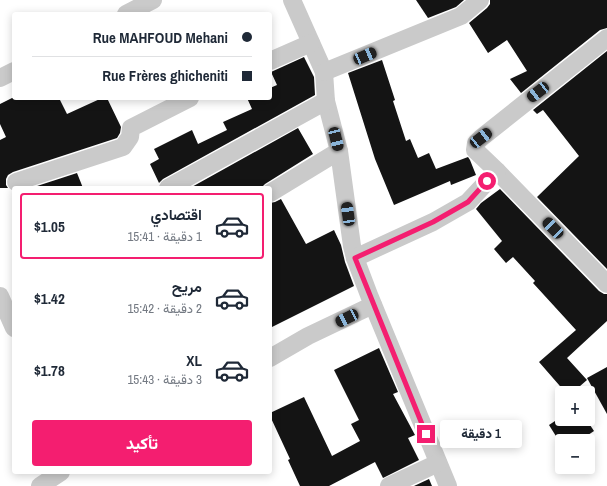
<!DOCTYPE html>
<html lang="ar">
<meta charset="utf-8">
<style>
body{margin:0;font-family:"Archivo Narrow",Vazirmatn,sans-serif;background:#f2f2f3;color:#1f2937;direction:rtl;height:100vh;display:flex;flex-direction:column;font-size:15px;white-space:nowrap}
*{box-sizing:border-box;margin:0}
p{font-size:13px;color:#747a83}
.icon{flex:none;width:22px;height:22px;fill:none;stroke:currentColor;stroke-width:2;stroke-linecap:round;stroke-linejoin:round}
.map{position:relative;flex:1;overflow:hidden;direction:ltr}
.panel{position:absolute;left:12px;top:186px;width:260px;height:288px;display:flex;flex-direction:column;background:#fff;border-radius:4px;box-shadow:0 2px 10px #0003;direction:rtl}
.panel>*{flex:none}
.banner{position:absolute;left:12px;top:12px;width:260px;height:88px;border-radius:4px;box-shadow:0 2px 10px #0003;direction:rtl;display:grid;align-content:center;height:88px;padding:0 20px;background:#fff}
.fabs{position:absolute;left:555px;top:386px;display:grid;gap:8px}
.fabs a{display:grid;place-items:center;width:40px;height:40px;border-radius:4px;background:#fff;box-shadow:0 2px 10px #0003;font-size:20px}
.end{position:absolute;width:18px;height:18px;margin:-9px;border:5px solid #f41e70;background:#fff;box-shadow:0 0 0 2px #fff}
.from{border-radius:50%}
.bubble{position:absolute;height:28px;border-radius:4px;background:#fff;box-shadow:0 2px 10px #0003;font-size:13px;font-weight:800;line-height:28px;text-align:center;direction:rtl}
.car{position:absolute;width:12px;height:24px;margin:-12px -6px;border-radius:5px;box-shadow:0 0 3px 1px #0007;background:linear-gradient(#222 24%,#8ab4d8 0 40%,#222 0 76%,#8ab4d8 0 86%,#222 0)}
.banner b{display:flex;align-items:center;gap:14px;height:38px;font-size:15px}
.banner b+b{border-top:1px solid #e0e1e3}
.banner i{width:10px;height:10px;background:#1f2937}
ul{padding:7px 0 0;list-style:none}
li{display:flex;align-items:center;gap:12px;height:66px;margin:0 8px 6px;padding:0 12px;border:2px solid transparent;border-radius:4px}
li div{flex:1}
li b{display:block;font-size:15px}
li em{font-style:normal;font-weight:800}
li.current{border-color:#f41e70}
li>.icon{width:36px;height:36px;stroke-width:1.5}
.primary-button{display:flex;gap:8px;margin-top:auto;padding:8px 20px}
.primary-button a{flex:1;height:46px;border-radius:4px;background:#f41e70;color:#fff;font-size:16px;font-weight:800;line-height:46px;text-align:center}
.map>svg:first-child{display:block}
</style>
<div class="map">
<svg width="607" height="486" viewBox="0 0 607 486">
<rect width="100%" height="100%" fill="#fff"/>
<g fill="#141414">
<polygon points="416,0 464,0 456,7 428,18"/>
<polygon points="490,0 607,0 607,28 600,30 521,93 510,79 527,71 507,40 488,53 469,23 487,8 490,4"/>
<polygon points="607,51 607,269 537,197 579,156 543,110 537,114 533,110"/>
<polygon points="304,57 314,77 315,95 163,179 159,183 150,164 159,159 154,149 192,130 198,144 227,130 223,122 252,109 247,98 270,98 270,88 277,85 271,72"/>
<polygon points="382,60 395,100 393,101 406,141 410,139 418,158 429,153 436,169 468,157 470,160 476,175 451,185 450,181 394,205 375,159 348,73"/>
<polygon points="12,98 59,98 67,114 102,98 107,98 121,127 120,133 117,138 114,139 13,172 8,175 6,179 6,185 8,188 0,188 0,140 6,137 0,124 0,104"/>
<polygon points="298,128 313,154 265,184 261,188 190,188"/>
<polygon points="77,173 83,188 31,188"/>
<polygon points="500,189 599,291 604,294 607,294 607,321 567,358 587,380 572,393 566,393 539,362 576,330 533,283 535,281 513,257 506,263 494,249 502,241 476,209 481,203"/>
<polygon points="281,199 306,244 334,230 341,245 345,262 354,286 270,328 270,203 275,202"/>
<polygon points="379,348 398,392 393,394 415,435 408,438 419,460 383,478 375,462 329,486 300,486 288,460 290,459 270,416 270,413 304,397 332,456 360,441 351,424 359,420 334,370"/>
<polygon points="607,367 607,414 587,378"/>
<polygon points="558,419 586,419 594,431 579,441 559,441 549,425"/>
<polygon points="429,479 432,486 414,486"/>
</g>
<g fill="none" stroke-linecap="round" stroke-linejoin="round">
<g stroke="#cacaca" stroke-width="18">
<polyline points="292,0 324,72 326,101 339,151 352,246 355,258 369,295 448,486"/>
<polyline points="126,14 153,0"/>
<polyline points="270,61 311,43"/>
<polyline points="324,72 461,16 480,0"/>
<polyline points="0,78 14,71"/>
<polyline points="497,171 607,284"/>
<polyline points="16,182 123,147 130,137 131,128 190,98"/>
<polyline points="168,188 326,101"/>
<polyline points="270,193 339,151"/>
<polyline points="355,258 433,222 468,202 497,171 475,150 476,143 481,138 607,38"/>
<polyline points="0,296 14,328"/>
<polyline points="270,358 308,336 373,305"/>
<polyline points="40,486 61,472"/>
<polyline points="389,486 438,463"/>
</g>
</g>
<g fill="none" stroke-linecap="round" stroke-linejoin="round">
<polyline stroke="#f41e70" stroke-width="5" points="426,434 355,258 433,222 468,202 487,181"/>
</g>
</svg>
<div class="fabs">
<a>+</a>
<a>−</a>
</div>
<i class="end from" style="left:487px;top:181px"></i>
<i class="end" style="left:426px;top:434px"></i>
<div class="bubble" style="left:440px;top:420px;width:82px">1 دقيقة</div>
<i class="car" style="left:365px;top:56px;rotate:67deg"></i>
<i class="car" style="left:538px;top:92px;rotate:232deg"></i>
<i class="car" style="left:481px;top:138px;rotate:52deg"></i>
<i class="car" style="left:336px;top:139px;rotate:166deg"></i>
<i class="car" style="left:348px;top:214px;rotate:352deg"></i>
<i class="car" style="left:553px;top:228px;rotate:316deg"></i>
<i class="car" style="left:347px;top:318px;rotate:244deg"></i>
<div class="banner">
<b><i class="from"></i>Rue MAHFOUD Mehani</b>
<b><i></i>Rue Frères ghicheniti</b>
</div>
<section class="panel">
<ul>
<li class="current"><svg class="icon" aria-label="car" viewBox="0 0 24 24"><path d="M5 17H2v-5l4-1 3-4h7l3 4 3 1v5h-3M9 17h6M6 11h13"/><circle cx="7" cy="17" r="2"/><circle cx="17" cy="17" r="2"/></svg><div><b>اقتصادي</b><p>1 دقيقة · 15:41</p></div><em>$1.05</em></li>
<li><svg class="icon" aria-label="car" viewBox="0 0 24 24"><path d="M5 17H2v-5l4-1 3-4h7l3 4 3 1v5h-3M9 17h6M6 11h13"/><circle cx="7" cy="17" r="2"/><circle cx="17" cy="17" r="2"/></svg><div><b>مريح</b><p>2 دقيقة · 15:42</p></div><em>$1.42</em></li>
<li><svg class="icon" aria-label="car" viewBox="0 0 24 24"><path d="M5 17H2v-5l4-1 3-4h7l3 4 3 1v5h-3M9 17h6M6 11h13"/><circle cx="7" cy="17" r="2"/><circle cx="17" cy="17" r="2"/></svg><div><b>XL</b><p>3 دقيقة · 15:43</p></div><em>$1.78</em></li>
</ul>
<div class="primary-button"><a>تأكيد</a></div>
</section>
</div>
